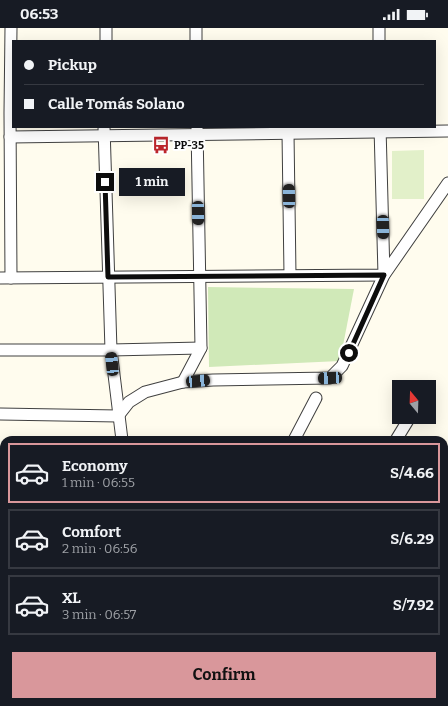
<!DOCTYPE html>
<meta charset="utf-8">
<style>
body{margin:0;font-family:Bitter,serif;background:#20242c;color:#f1f3f6;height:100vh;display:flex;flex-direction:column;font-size:15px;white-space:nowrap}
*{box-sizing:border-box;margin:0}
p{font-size:13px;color:#9ea1a6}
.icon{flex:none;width:22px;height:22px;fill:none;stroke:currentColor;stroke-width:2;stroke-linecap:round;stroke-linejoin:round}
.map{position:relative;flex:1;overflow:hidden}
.details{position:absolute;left:0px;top:408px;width:448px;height:270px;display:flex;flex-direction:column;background:#171b24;border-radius:12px 12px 0 0;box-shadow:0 4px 16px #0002}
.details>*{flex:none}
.top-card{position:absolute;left:12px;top:12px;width:424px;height:88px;border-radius:0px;box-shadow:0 4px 16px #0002;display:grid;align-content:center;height:88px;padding:0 12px;background:#171b24}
.needle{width:26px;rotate:341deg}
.tools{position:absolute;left:392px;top:352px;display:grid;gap:8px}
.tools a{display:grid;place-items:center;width:44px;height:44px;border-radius:0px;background:#171b24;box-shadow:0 4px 16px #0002;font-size:20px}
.end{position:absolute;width:18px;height:18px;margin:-9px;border:5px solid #0d0d0d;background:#fff;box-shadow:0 0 0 2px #fff}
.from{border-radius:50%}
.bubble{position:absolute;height:28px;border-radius:0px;background:#171b24;box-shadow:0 4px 16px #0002;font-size:13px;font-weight:700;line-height:28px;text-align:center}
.car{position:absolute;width:12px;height:24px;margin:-12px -6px;border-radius:5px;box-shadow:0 0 3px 1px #0007;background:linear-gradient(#222 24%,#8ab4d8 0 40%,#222 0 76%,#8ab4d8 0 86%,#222 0)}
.top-card b{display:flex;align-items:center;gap:14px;height:38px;font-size:15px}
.top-card b+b{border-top:1px solid #363941}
.top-card i{width:10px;height:10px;background:#f1f3f6}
ul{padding:7px 0 0;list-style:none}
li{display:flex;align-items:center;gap:12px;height:60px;margin:0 8px 6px;padding:0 4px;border:2px solid #363941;border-radius:0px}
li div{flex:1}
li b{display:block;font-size:15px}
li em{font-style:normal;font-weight:700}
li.selected{border-color:#d9979b}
li>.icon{width:36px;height:36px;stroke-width:1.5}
.cta{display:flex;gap:8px;margin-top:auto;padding:8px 12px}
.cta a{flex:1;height:46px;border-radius:0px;background:#d9979b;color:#111;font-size:16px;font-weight:700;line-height:46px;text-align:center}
.status{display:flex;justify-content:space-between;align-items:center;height:28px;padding:0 20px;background:#171b24;direction:ltr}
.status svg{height:11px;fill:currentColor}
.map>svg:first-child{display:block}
</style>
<div class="status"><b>06:53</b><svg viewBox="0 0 49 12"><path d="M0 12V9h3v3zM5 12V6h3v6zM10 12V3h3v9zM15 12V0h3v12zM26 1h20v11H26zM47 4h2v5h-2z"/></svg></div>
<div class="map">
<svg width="448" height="678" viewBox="0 0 448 678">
<rect width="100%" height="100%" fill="#fffcee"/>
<g fill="#d0e9b8">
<polygon points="208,259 354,261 340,333 209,339"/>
<polygon points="0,490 4,490 4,544 0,538"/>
</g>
<polygon fill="#e2f0c9" points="424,122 424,171 392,171 392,123"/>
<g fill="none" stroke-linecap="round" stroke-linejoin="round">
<g stroke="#404040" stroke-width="13">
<g id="street">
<polyline points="11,0 10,85 11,250"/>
<polyline points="196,0 196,13"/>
<polyline points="379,0 379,13"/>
<polyline points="106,13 106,0"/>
<polyline points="104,99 111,322 122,412"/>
<polyline points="288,105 290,247"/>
<polyline points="10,109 448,103"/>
<polyline points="0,250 384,247 380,99"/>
<polyline points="0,322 111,322 201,320"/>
<polyline points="183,354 201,320 197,100"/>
<polyline points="0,386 118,388"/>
<polyline points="118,388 129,374 145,364 183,354 213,352 330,350 342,338 384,247 448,155"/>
<polyline points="294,412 316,370"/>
<polyline points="396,412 410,389"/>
<polyline points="0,478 4,478"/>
<polyline points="0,550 4,555"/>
<polyline points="444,648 448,648"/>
<polyline points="117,674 126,678"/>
<polyline points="338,674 346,678"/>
<polyline points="31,678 33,674"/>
<polyline points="229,678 232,674"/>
<polyline points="357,678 362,674"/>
</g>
</g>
<use href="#street" stroke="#fff" stroke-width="11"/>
</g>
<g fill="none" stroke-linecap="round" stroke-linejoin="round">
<polyline stroke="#0d0d0d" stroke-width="5" points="105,154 108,249 384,247 349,325"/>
</g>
<defs>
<g id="bus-bare" transform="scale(1.38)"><path d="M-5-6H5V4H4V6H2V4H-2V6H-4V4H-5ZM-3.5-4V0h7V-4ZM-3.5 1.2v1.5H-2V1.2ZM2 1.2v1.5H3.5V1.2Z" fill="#bc262c" stroke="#fff" stroke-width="2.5" paint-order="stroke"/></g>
</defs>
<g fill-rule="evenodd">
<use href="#bus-bare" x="161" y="117"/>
</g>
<g text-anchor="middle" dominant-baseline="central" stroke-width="4" stroke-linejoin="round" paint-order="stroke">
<g font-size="11" font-weight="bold" fill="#0d0d0d" stroke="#fff" text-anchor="start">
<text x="174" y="117">PP-35</text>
</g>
</g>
</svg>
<div class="tools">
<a><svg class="needle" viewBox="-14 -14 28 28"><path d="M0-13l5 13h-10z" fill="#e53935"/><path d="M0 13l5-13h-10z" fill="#9ea1a6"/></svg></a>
</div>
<i class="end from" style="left:349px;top:325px"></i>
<i class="end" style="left:105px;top:154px"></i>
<div class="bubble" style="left:119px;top:140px;width:66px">1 min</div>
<i class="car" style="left:289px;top:168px;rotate:359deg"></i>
<i class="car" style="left:198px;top:185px;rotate:179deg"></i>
<i class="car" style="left:383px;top:199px;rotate:179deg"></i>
<i class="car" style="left:112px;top:336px;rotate:354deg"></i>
<i class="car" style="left:330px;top:350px;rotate:267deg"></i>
<i class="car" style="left:198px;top:353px;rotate:85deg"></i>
<div class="top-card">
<b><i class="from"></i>Pickup</b>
<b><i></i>Calle Tomás Solano</b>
</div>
<section class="details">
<ul>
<li class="selected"><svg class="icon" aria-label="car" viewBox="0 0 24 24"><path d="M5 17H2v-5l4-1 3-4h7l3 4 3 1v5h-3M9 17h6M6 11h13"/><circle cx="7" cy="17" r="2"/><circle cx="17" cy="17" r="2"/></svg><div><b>Economy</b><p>1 min · 06:55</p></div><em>S/4.66</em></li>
<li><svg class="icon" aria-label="car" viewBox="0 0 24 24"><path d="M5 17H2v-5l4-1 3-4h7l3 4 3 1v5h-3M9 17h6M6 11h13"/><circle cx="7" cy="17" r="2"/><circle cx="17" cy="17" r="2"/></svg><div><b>Comfort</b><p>2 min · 06:56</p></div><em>S/6.29</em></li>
<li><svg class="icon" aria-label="car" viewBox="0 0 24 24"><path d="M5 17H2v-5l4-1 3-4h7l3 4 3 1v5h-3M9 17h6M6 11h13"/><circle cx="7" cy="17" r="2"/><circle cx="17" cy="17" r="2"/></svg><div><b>XL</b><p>3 min · 06:57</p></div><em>S/7.92</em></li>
</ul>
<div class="cta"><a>Confirm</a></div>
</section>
</div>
